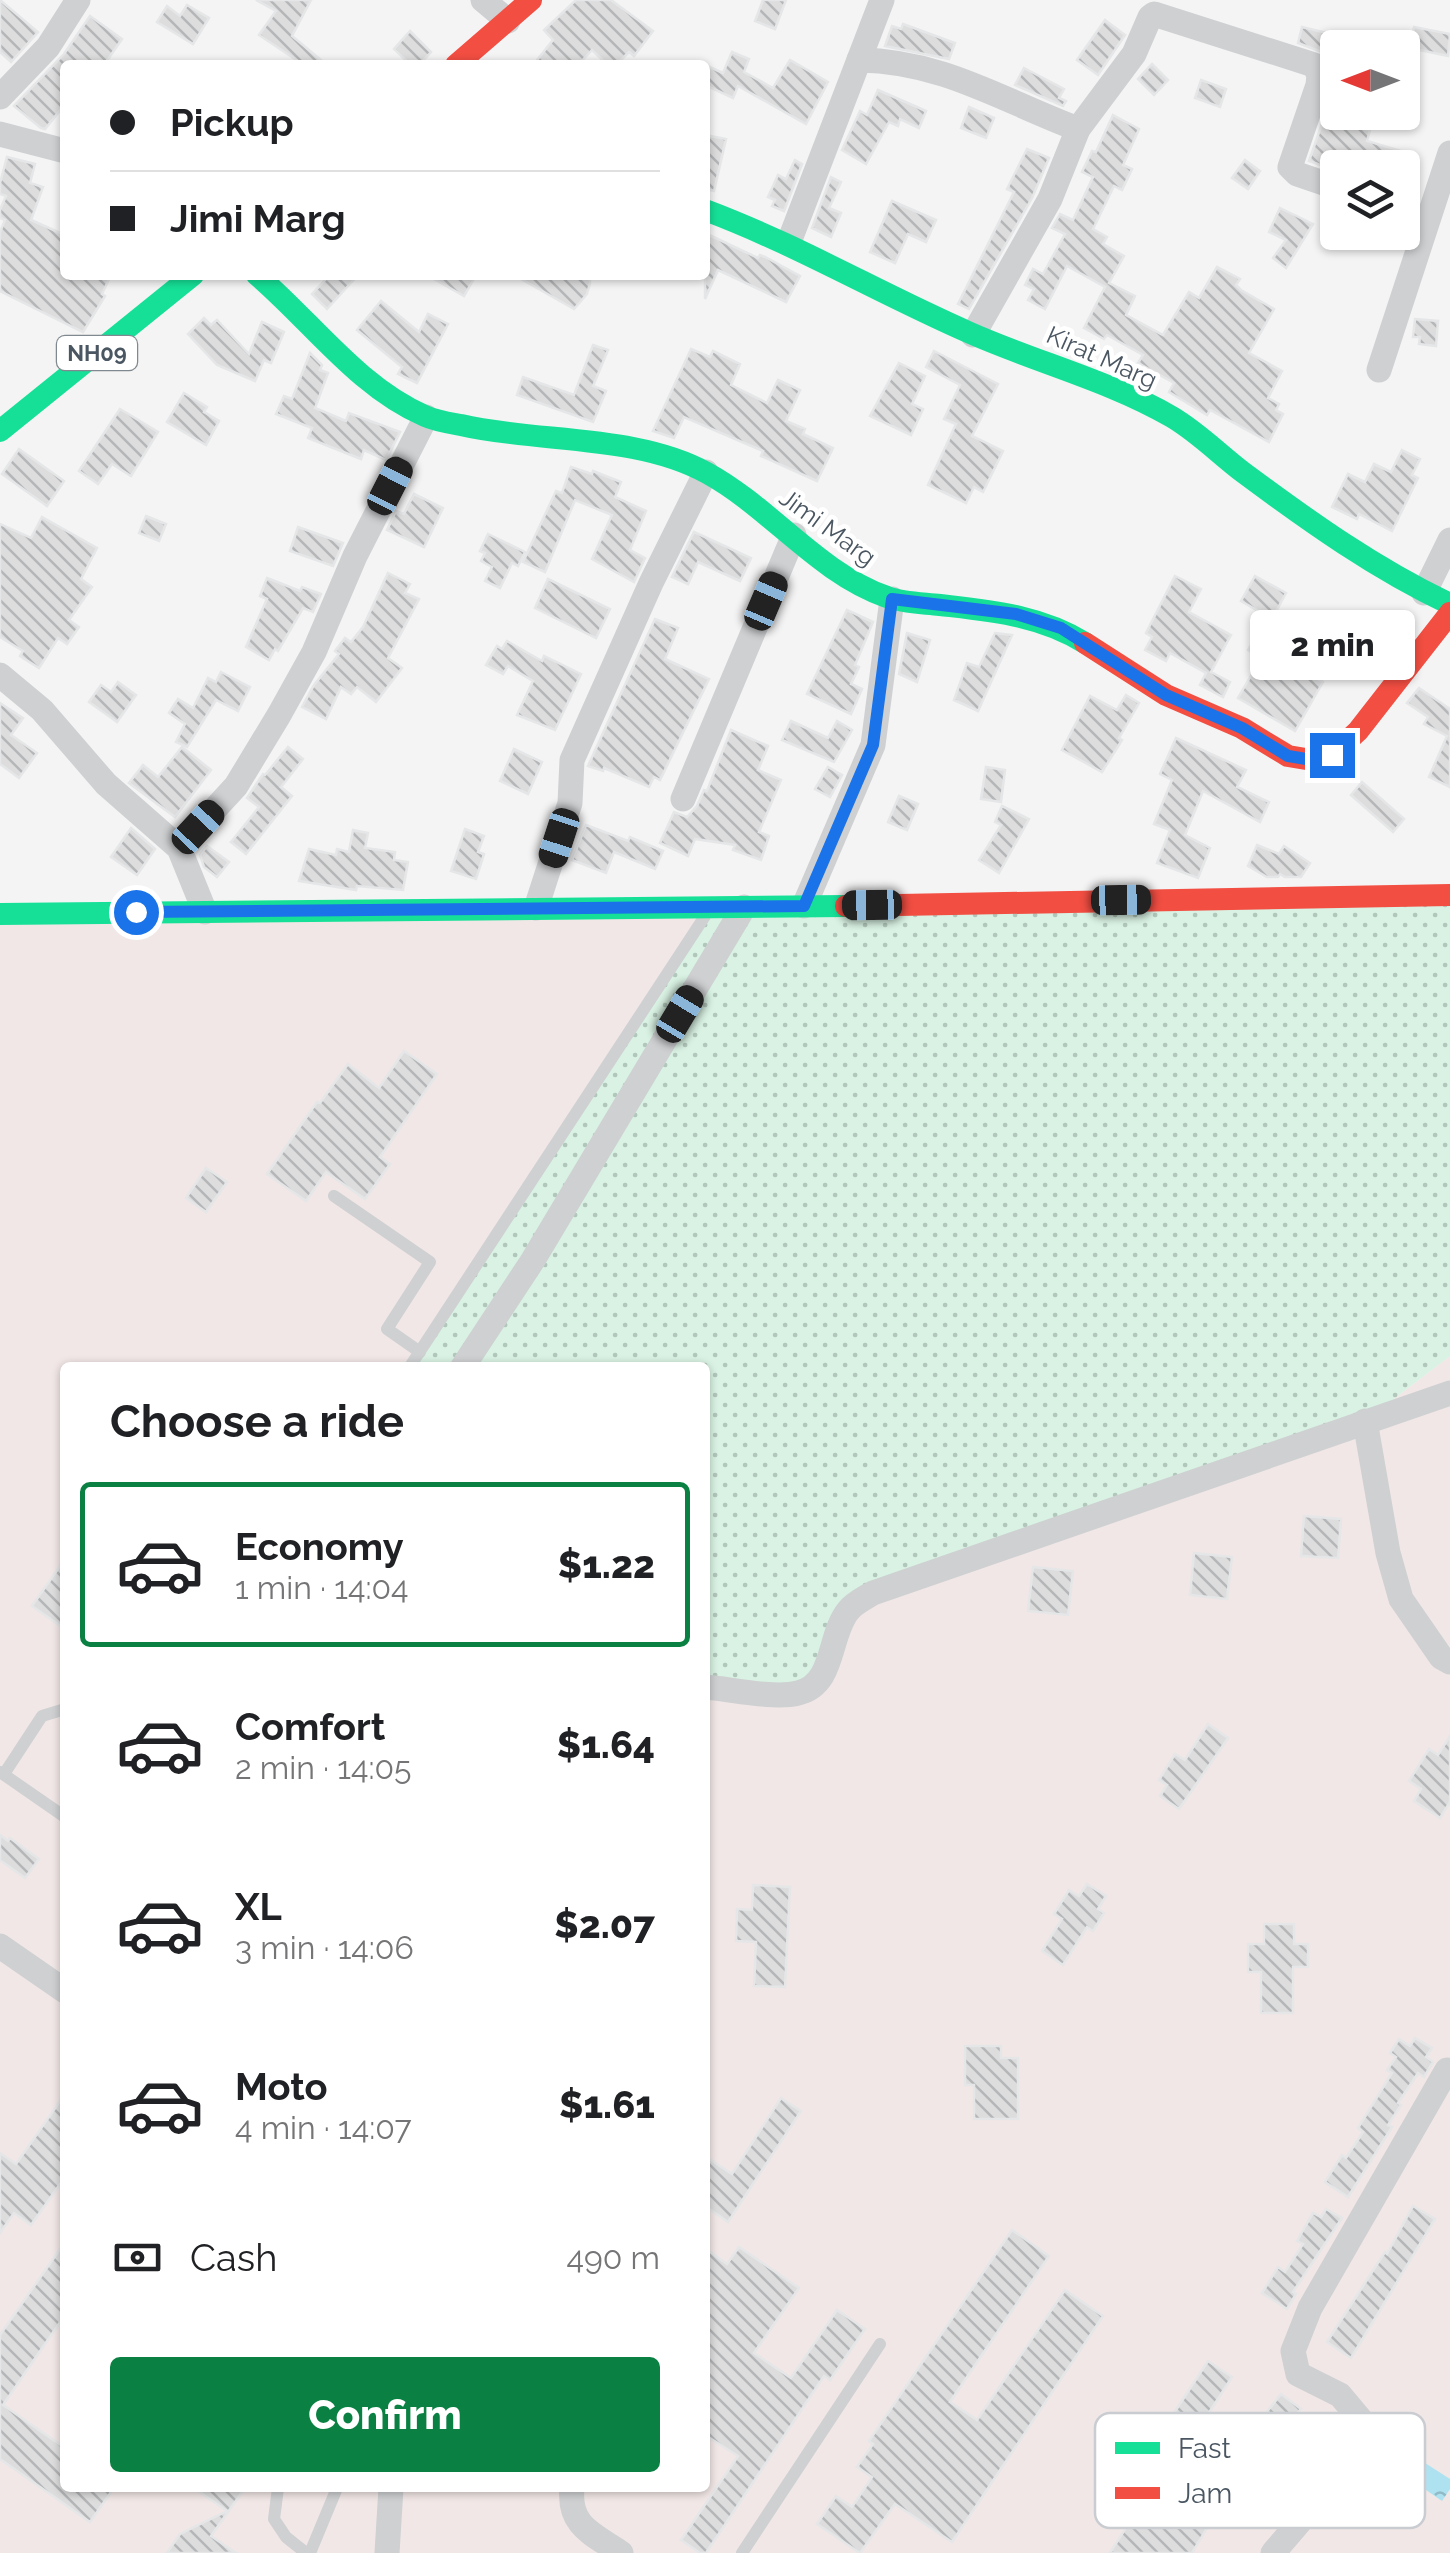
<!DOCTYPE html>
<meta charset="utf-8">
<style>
body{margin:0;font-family:Raleway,sans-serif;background:#f2f2f2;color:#202124;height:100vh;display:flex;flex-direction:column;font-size:38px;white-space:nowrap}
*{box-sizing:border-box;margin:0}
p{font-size:32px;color:#757577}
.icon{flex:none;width:55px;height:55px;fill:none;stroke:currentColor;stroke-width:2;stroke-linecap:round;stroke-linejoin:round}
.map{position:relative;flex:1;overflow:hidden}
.side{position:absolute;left:60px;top:1362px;width:650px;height:1130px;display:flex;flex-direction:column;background:#fff;border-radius:10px;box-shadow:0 2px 8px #0004}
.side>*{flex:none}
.guide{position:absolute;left:60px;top:60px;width:650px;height:220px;border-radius:10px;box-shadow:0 2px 8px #0004;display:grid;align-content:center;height:220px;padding:0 50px;background:#fff}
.needle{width:65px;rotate:270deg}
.tools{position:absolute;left:1320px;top:30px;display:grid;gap:20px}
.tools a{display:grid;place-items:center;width:100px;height:100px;border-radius:10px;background:#fff;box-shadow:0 2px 8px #0004;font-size:50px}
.end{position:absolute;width:45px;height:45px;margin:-22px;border:12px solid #1a73e8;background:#fff;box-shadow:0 0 0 5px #fff}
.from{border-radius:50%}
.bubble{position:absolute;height:70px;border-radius:10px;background:#fff;box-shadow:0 2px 8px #0004;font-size:32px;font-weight:800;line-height:70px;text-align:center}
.car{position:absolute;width:30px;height:60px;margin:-30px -15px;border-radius:12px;box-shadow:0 0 8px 2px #0007;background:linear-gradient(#222 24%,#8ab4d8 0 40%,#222 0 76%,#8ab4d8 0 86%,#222 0)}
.guide b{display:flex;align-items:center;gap:35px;height:95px;font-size:38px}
.guide b+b{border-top:2px solid #e0e0e0}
.guide i{width:25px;height:25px;background:#202124}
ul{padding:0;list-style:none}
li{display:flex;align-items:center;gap:30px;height:165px;margin:0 20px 15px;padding:0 30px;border:5px solid transparent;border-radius:10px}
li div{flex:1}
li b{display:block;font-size:38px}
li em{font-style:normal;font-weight:800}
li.selected{border-color:#0b8043}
li>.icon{width:90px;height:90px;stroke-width:1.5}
h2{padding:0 50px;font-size:45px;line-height:120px}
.pay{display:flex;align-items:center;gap:25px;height:110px;padding:0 50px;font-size:38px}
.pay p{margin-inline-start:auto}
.primary-button{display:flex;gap:20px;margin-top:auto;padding:20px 50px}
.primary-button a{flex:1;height:115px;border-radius:10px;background:#0b8043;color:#fff;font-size:40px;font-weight:800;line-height:115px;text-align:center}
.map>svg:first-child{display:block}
</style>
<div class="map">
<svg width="1450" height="2553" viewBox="0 0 1450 2553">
<defs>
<pattern id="grass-dots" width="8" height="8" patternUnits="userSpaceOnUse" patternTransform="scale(2.5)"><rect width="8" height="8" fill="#d9f2e3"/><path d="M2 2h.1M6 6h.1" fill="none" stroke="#b2c7bb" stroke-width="1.8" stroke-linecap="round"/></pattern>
<pattern id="water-ripples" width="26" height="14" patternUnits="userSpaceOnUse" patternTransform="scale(2.5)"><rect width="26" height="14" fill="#aee2f0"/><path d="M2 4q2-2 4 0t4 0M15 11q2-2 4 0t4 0" fill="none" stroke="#90bac6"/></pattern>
<pattern id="building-back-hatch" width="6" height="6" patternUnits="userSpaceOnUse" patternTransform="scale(2.5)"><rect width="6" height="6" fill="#ddddde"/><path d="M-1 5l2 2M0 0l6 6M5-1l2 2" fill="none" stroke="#b5b6b7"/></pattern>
</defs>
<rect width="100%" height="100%" fill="#f4f4f4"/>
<polygon fill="#f1e7e6" points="709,909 409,1367 65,1368 65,2488 705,2488 705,1687 850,1608 1365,1421 1450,1356 1450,2553 0,2553 0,914"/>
<polygon fill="url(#grass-dots)" points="1450,895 1450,1356 1365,1421 873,1593 813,1688 705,1687 705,1368 409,1368 709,909"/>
<polygon fill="url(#water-ripples)" points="1422,2461 1450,2479 1450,2489 1442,2501 1410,2479"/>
<g fill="url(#building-back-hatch)" stroke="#e5e6e7" stroke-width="2.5">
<polygon points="0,0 38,32 11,62 0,52"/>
<polygon points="256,0 311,0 292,36 327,65 304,65 259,35 276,11"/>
<polygon points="576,0 611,0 653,31 634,56 629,52 616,65 608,65 592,50 578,65 533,65 553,40 544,30"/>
<polygon points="763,0 786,0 775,29 755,21"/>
<polygon points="187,5 209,18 193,44 157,22 167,6 180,16"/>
<polygon points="90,16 122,39 104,65 65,65 65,104 45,129 41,128 14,106 64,54"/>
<polygon points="1105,20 1125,35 1098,75 1077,60"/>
<polygon points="903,24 955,43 949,59 885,46 892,26 901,29"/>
<polygon points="1302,27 1335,35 1330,55 1298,43"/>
<polygon points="1414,27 1450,34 1448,56 1410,48"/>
<polygon points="410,31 431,52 419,65 411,65 394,49"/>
<polygon points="732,52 749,59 744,72 773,88 790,60 828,82 806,124 738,86 733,98 705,85 705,65 723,73"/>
<polygon points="1152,64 1168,80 1154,95 1138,79"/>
<polygon points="1024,68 1064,89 1059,98 1066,101 1063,106 1015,85"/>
<polygon points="1201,80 1226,89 1220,107 1195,98"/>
<polygon points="878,90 926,111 919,128 900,119 898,126 889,122 866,164 842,150 860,111 867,115"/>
<polygon points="969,107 994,118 986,138 961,128"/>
<polygon points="1326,112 1354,112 1351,126 1370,130 1367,141 1408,153 1404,168 1378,168 1356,161 1354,168 1338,168 1338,171 1309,161"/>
<polygon points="1113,115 1139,129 1123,165 1132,169 1122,190 1114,186 1093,229 1107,237 1103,244 1124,256 1109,283 1135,296 1126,315 1163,335 1189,292 1199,298 1217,267 1240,279 1236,285 1241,290 1274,309 1249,353 1282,371 1268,398 1279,404 1276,410 1283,414 1269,442 1210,410 1207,415 1169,392 1174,383 1138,363 1143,355 1107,335 1104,339 1084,328 1105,287 1067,266 1045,309 1028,300 1034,289 1025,285 1033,269 1043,274 1065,234 1052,228 1060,214 1073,220 1093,177 1082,172 1092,151 1096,152"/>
<polygon points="705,135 726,139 714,191 705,189"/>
<polygon points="1027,149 1049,158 1032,198 969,309 958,304 1014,192 1007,189"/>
<polygon points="7,157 35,164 30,183 43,187 31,220 65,235 65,275 111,275 102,294 105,296 83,332 0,291 0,232 5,220 0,218 0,210 6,196 0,194 0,183"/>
<polygon points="795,160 802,164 784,211 772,206 775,200 768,197 778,175 786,179"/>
<polygon points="1245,160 1260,171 1248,189 1232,178"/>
<polygon points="831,177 841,182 829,208 841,213 831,237 812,228"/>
<polygon points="892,201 936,220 926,242 908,234 895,263 870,252"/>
<polygon points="1280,208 1313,224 1286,268 1273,258 1286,240 1269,232"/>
<polygon points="705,233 758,258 760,255 765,257 800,276 786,302 718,270 705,299"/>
<polygon points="330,275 358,275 327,309 312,294"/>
<polygon points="427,275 476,275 464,296"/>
<polygon points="514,275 590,275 590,283 587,294 574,309"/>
<polygon points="381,301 419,332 428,314 448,324 417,383 398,374 402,367 357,330"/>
<polygon points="204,318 211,325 217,320 249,354 262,322 284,332 271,363 264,360 255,381 217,365 188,334"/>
<polygon points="1415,319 1438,321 1436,346 1419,344 1420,337 1413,337"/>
<polygon points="593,345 608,350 593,386 606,391 593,422 517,395 523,377 574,395"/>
<polygon points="691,349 710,357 713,351 740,364 731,385 767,403 778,380 800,390 786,421 805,429 803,434 833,448 817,481 761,456 763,451 684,417 674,438 653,431"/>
<polygon points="934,351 998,384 972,436 1003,451 983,492 974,487 966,503 928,485 956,424 944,419 960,385 926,367"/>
<polygon points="310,353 322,365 320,370 328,373 315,408 346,421 349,413 400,432 386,460 364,450 361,459 308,438 312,428 276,414 284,396 292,399"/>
<polygon points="899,363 925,376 912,404 923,409 911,435 870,416"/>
<polygon points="184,393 207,407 204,412 219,421 206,445 167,422"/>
<polygon points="120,409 158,432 131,476 112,464 98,484 79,471"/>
<polygon points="19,449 64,481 47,506 2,474"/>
<polygon points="1402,450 1420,459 1412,475 1418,478 1392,531 1359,514 1357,519 1332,507 1348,474 1365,482 1374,464 1391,472"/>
<polygon points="571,467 592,474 593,471 621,482 615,497 646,511 630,550 645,558 634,582 592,559 612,515 575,500 545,572 523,562 556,491 562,493"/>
<polygon points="414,494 443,508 424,547 387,530 396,511 404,514"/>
<polygon points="146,516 166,524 159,541 139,533"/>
<polygon points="42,517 97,548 81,579 92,587 69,620 79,627 67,644 58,638 39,668 20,656 23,651 0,637 0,524 31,538"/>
<polygon points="298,527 343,543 333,566 290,551"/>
<polygon points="694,532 751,558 740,581 698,562 688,584 672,577"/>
<polygon points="488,534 525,552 518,566 512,563 500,588 485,581 492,567 481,561 485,553 480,551"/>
<polygon points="388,573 410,584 405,593 419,599 388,658 402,668 376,702 357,687 351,694 341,687 326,719 302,707 314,685 339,654 335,651 345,638 351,642 363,627"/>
<polygon points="1175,576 1201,589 1189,612 1231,635 1211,672 1230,682 1223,697 1200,685 1206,673 1170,653 1166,661 1145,650 1152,637 1146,633"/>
<polygon points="1255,576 1286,593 1272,619 1241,601"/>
<polygon points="267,578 300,591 302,587 321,594 313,612 303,608 278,651 275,649 269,660 246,647 267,599 260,596"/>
<polygon points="548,579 610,609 596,638 535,608"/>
<polygon points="847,610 873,622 855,665 859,667 851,684 862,689 851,714 807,694"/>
<polygon points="655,619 678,628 665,659 709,679 660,780 654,777 649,787 604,768 603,771 588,766"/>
<polygon points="1265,622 1304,644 1292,664 1323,682 1295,731 1238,698 1261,658 1248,650"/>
<polygon points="1357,629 1374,640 1357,666 1341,656"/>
<polygon points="907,633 930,640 917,682 899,674"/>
<polygon points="995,633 1012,635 978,711 954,700 967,663 979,667"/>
<polygon points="507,641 542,661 544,656 581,674 555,730 517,715 533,681 508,666 503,674 486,665 497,646 502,649"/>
<polygon points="221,672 250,687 238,711 216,700 187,747 176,742 185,724 169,713 178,699 193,708 208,678 216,682"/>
<polygon points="118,682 136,695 117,722 89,702 101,685 111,692"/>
<polygon points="1419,688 1450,709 1450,787 1429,777 1447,736 1424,724 1428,717 1407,703"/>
<polygon points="1126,695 1139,703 1119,738 1122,740 1102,772 1062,750 1090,696 1117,710"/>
<polygon points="0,703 23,718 11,735 37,753 19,778 0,764"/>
<polygon points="791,721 828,738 837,721 852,730 834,762 782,740"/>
<polygon points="731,730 768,746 758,770 781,780 759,832 769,836 761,860 733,850 735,845 695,839 688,856 660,843 674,812 687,817 697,806 704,790 707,791"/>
<polygon points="1176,738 1246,770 1237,787 1269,802 1260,822 1203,791 1185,835 1210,848 1198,878 1157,863 1170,830 1154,824 1172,780 1160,774"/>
<polygon points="182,747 211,770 175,817 129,783 143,765 158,777"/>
<polygon points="288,747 303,759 281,787 292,796 246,854 231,842 259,807 247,798 263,774 265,775"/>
<polygon points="514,749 542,762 528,794 500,781"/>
<polygon points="828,767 842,775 830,797 815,789"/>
<polygon points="986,767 1005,770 1001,802 981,799"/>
<polygon points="1362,782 1404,819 1393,832 1351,795"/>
<polygon points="899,796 918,804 907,830 888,822"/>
<polygon points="1002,806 1029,819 999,873 979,860 1001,825 995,822"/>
<polygon points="586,825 628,841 630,837 663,851 655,869 614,852 606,873 572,860"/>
<polygon points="131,828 155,849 137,875 111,857"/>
<polygon points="465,829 484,836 478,852 484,854 476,879 451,871"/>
<polygon points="353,830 368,833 365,848 395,852 394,860 408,862 403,890 357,886 356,890 299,881 309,849 336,855 337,849 349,852"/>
<polygon points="1257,845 1279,854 1284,846 1310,863 1301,877 1285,877 1280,874 1278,877 1267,877 1248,866"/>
<polygon points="207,846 229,862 217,877 204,867 200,855"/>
<polygon points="404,1051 437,1074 380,1157 390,1164 365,1199 326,1172 306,1201 267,1174 317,1102 320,1103 348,1064 379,1088"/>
<polygon points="206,1168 227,1182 206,1212 186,1198"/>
<polygon points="1304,1516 1341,1519 1338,1558 1301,1556"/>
<polygon points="1194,1553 1232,1557 1227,1599 1190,1595"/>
<polygon points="65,1559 65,1629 32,1606"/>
<polygon points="1033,1567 1073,1571 1068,1615 1028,1611"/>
<polygon points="1208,1724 1228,1738 1179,1809 1160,1796 1167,1785 1159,1780 1175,1754 1185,1760"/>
<polygon points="1450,1736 1450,1802 1440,1818 1414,1801 1421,1789 1409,1781 1429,1749 1438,1755"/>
<polygon points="0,1835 8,1841 10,1838 39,1859 25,1878 0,1860"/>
<polygon points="1087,1884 1106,1896 1098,1909 1104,1913 1093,1931 1087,1927 1063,1965 1042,1951 1062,1919 1054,1914 1069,1890 1079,1896"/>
<polygon points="753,1885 790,1887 785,1987 754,1986 756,1942 736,1941 737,1909 752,1910"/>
<polygon points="1264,1924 1294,1924 1294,1944 1308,1944 1308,1967 1293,1967 1293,2013 1261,2013 1261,1972 1248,1972 1248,1944 1264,1944"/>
<polygon points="1415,2038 1432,2048 1426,2057 1433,2062 1424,2077 1418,2073 1398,2103 1401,2105 1388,2125 1392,2127 1348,2197 1325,2182 1342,2155 1346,2158 1363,2132 1358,2128 1392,2073 1387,2070 1396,2057 1390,2053 1399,2039 1410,2046"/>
<polygon points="965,2046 1001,2046 1001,2058 1018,2058 1018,2119 974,2119 974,2085 965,2085"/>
<polygon points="65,2094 65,2177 31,2225 14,2213 0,2233 0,2153 16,2164"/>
<polygon points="781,2098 801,2111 728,2222 705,2206 705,2156 732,2174"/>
<polygon points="1413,2206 1435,2219 1351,2358 1327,2342 1385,2252 1387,2254"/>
<polygon points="1326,2209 1342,2218 1293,2292 1296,2294 1287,2309 1262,2293 1278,2267 1285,2272 1303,2244 1297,2241 1313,2213 1321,2217"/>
<polygon points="1012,2230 1049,2256 950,2402 977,2420 1065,2290 1103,2316 952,2542 895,2504 860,2553 817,2524 836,2496 852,2507 872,2477 857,2467 873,2444 869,2441"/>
<polygon points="65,2242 65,2315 3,2405 65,2448 65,2488 114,2488 90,2522 0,2459 0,2335"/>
<polygon points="739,2247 799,2288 754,2353 791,2378 837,2310 865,2329 830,2380 824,2376 706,2553 700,2553 681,2540 738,2456 705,2435 705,2248 727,2264"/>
<polygon points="1208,2361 1232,2377 1167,2478 1142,2462"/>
<polygon points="1281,2394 1301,2409 1252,2470 1255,2472 1217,2521 1213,2518 1192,2553 1110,2553 1149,2491 1195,2519 1246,2452 1239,2447"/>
<polygon points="194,2488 245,2488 211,2536 236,2553 167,2553 180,2534 227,2511"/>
</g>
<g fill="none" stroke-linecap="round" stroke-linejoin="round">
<g stroke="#ced0d2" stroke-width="12">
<polyline points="334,1196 430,1262 387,1329 420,1352"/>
<polyline points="409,1368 705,916"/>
<polyline points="0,1772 65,1817"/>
<polyline points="4,1774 42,1716 65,1709"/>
<polyline points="278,2488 274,2519 286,2537 306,2553"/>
<polyline points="310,2553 337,2488"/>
<polyline points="742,2553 880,2344"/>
</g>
<g stroke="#ced0d2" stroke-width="25">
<polyline points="483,0 508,21"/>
<path d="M859 60C943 61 1003 101 1078 129"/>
<polyline points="0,97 48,47 78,0"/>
<polyline points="0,134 65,151"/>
<polyline points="789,242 882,0"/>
<polyline points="973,335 1050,199 1078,129 1134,54 1150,17 1154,14 1314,65 1319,75 1318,85 1290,167 1297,174 1338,188"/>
<polyline points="1379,370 1450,153"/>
<polyline points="1424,593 1450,540"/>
<polyline points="0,675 42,710 106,784 179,848 205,912"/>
<polyline points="683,799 794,535"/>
<polyline points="179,848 236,786 279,715 314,652 355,556 426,417"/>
<polyline points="804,906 873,745 892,599"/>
<polyline points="536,908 570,803 572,760 651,583 706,472"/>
<polyline points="462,1368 533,1260 744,907"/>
<polyline points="1365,1421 1388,1553 1401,1599 1441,1657 1450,1662"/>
<path d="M705 1687C731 1689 774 1699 798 1693 835 1685 828 1636 848 1611 854 1603 865 1598 873 1593L1450 1393"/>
<polyline points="0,1946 65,1991"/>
<path d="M572 2488C568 2526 593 2534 621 2553"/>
<polyline points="387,2553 391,2488"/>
<path d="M1273 2553C1306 2514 1348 2470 1361 2420L1340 2395 1298 2374 1293 2351 1310 2308 1447 2070"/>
</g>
<g stroke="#16e098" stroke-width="22">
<path d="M705 210C796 244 879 293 968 332 1035 362 1108 380 1172 417 1199 433 1220 455 1244 473 1310 522 1376 569 1450 604"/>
<path d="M257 275C312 322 358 387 425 416 436 421 450 423 461 425 538 443 637 434 707 473 771 508 818 573 887 597 903 603 923 603 940 605 991 611 1040 615 1085 643"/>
<polyline points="0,431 193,275"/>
<polyline points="0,914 846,906"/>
</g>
<g stroke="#f24e42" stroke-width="22">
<polyline points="456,65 531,0"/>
<polyline points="1085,643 1166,695 1242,728 1288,756 1312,760 1332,755 1358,731 1450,613"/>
<polyline points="846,906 1450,895"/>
</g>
</g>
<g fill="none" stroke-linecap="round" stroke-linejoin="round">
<polyline stroke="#1a73e8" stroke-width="12" points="136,912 804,906 873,745 892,599 1016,614 1061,628 1166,695 1242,728 1288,756 1312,760 1332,755"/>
</g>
<g text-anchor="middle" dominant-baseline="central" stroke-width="9" stroke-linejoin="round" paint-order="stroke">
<rect fill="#fff" stroke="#808990" stroke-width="2.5" x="57" y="336" width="80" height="34" rx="8"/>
<g font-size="22" font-weight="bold" fill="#4a5661">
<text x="97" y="353">NH09</text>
</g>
<g font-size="25" fill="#4a5661" stroke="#fff">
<text transform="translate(1102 357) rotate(24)">Kirat Marg</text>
<text transform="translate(828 527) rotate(36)">Jimi Marg</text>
</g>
</g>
<rect x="1095" y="2413" width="330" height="115" rx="15" fill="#fff" stroke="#c9ccd0" stroke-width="2.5"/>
<rect x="1115" y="2442" width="45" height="12" fill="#16e098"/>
<rect x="1115" y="2487" width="45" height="12" fill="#f24e42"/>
<g font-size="28" fill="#4a5661">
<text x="1178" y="2458">Fast</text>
<text x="1178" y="2503">Jam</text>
</g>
</svg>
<div class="tools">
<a><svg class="needle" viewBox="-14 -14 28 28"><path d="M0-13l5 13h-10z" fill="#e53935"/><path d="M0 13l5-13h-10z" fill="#757577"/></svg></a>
<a><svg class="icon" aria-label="layers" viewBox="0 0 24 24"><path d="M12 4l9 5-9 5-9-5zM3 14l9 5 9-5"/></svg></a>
</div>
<i class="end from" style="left:136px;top:912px"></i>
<i class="end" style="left:1332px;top:755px"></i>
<div class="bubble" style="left:1250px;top:610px;width:165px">2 min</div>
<i class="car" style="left:390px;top:486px;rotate:27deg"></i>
<i class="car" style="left:766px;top:601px;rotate:23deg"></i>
<i class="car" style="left:198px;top:827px;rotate:43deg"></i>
<i class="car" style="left:559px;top:838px;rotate:198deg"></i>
<i class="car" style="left:1121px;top:900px;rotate:89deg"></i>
<i class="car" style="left:872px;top:905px;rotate:269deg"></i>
<i class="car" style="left:680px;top:1014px;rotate:31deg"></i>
<div class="guide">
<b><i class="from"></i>Pickup</b>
<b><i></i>Jimi Marg</b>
</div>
<section class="side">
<h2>Choose a ride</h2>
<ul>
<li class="selected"><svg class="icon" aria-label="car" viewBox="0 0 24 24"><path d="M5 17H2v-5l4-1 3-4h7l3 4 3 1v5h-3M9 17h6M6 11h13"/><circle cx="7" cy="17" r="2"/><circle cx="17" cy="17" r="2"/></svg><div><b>Economy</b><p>1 min · 14:04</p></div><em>$1.22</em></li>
<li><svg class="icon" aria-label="car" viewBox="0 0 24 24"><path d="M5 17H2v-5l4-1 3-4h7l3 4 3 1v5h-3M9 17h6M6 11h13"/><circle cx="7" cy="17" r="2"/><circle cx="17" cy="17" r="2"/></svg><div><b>Comfort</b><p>2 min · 14:05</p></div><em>$1.64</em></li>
<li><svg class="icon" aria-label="car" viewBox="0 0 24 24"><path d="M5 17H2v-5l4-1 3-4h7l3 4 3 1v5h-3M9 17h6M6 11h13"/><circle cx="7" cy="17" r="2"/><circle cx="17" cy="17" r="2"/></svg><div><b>XL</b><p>3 min · 14:06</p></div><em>$2.07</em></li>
<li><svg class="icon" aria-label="car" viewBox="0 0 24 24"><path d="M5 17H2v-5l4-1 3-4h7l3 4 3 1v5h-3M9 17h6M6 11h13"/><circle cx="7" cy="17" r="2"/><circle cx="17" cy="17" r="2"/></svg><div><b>Moto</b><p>4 min · 14:07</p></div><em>$1.61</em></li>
</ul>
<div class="pay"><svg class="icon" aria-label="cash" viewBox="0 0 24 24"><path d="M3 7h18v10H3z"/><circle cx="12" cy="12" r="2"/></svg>Cash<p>490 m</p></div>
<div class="primary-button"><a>Confirm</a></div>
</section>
</div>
